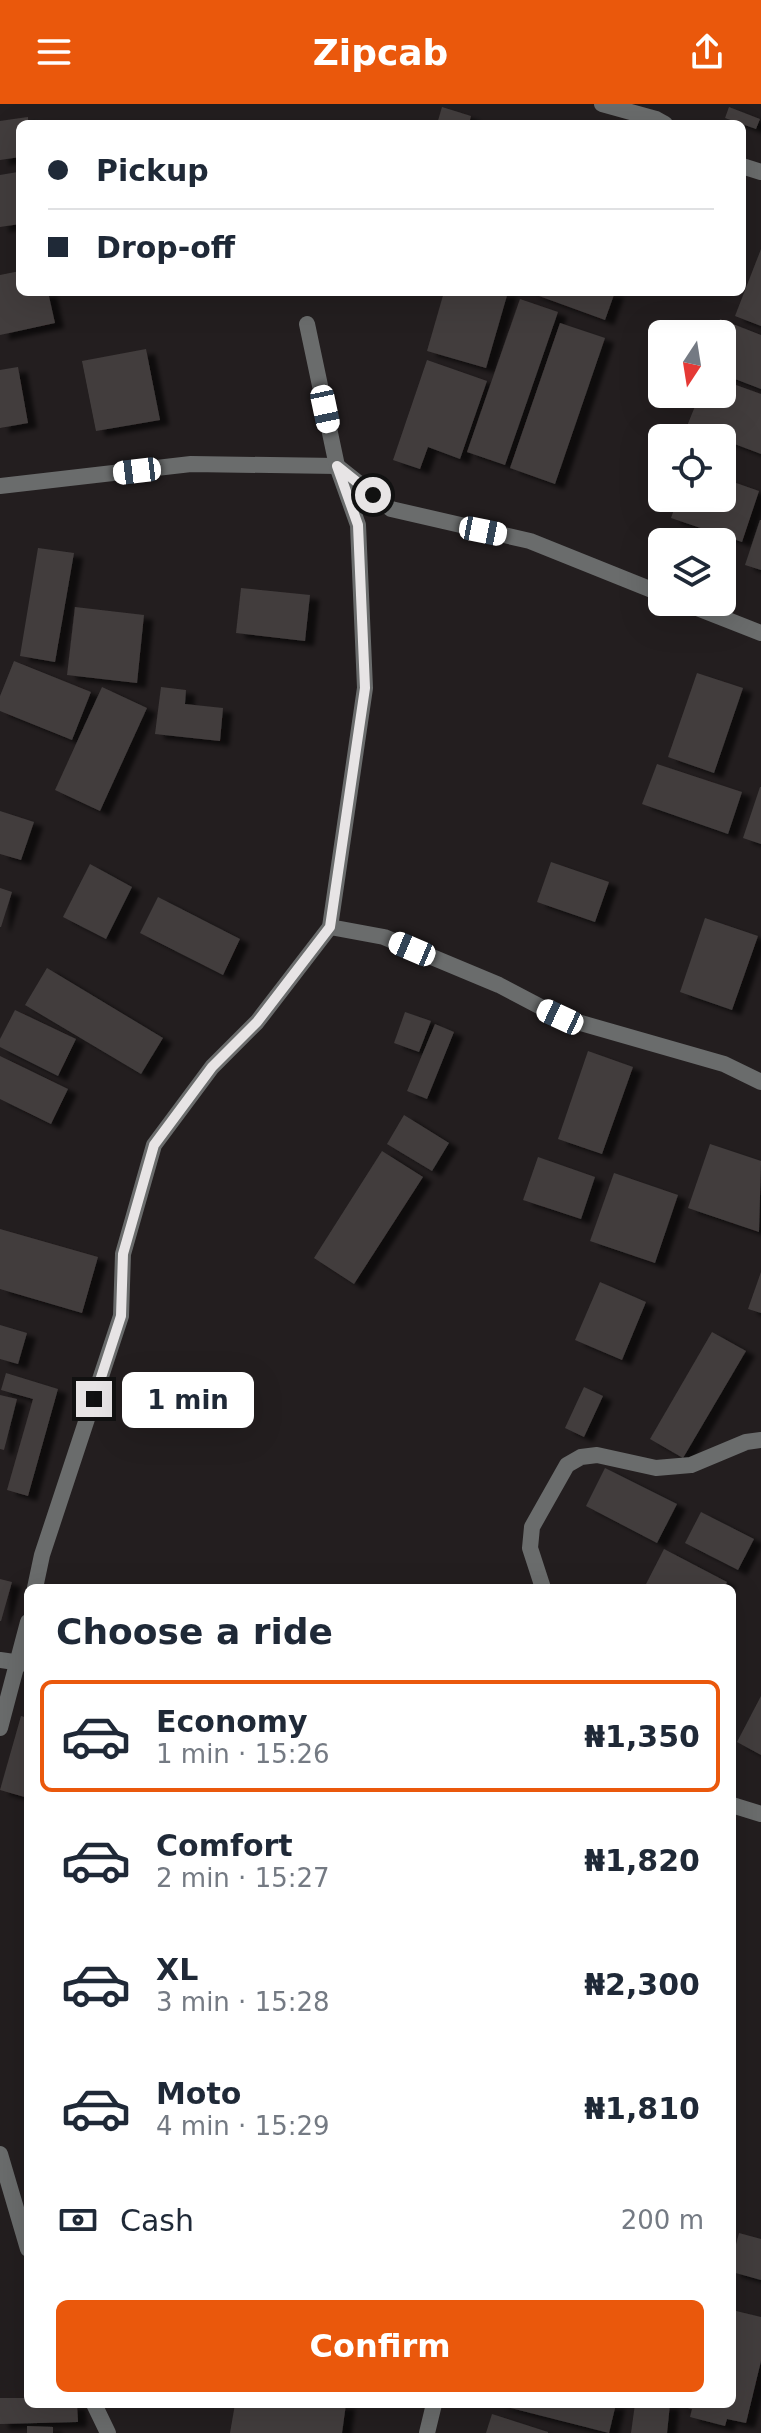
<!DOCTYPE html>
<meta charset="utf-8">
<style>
body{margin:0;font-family:"DejaVu Sans",sans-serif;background:#f6f6f7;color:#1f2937;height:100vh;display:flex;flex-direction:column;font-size:30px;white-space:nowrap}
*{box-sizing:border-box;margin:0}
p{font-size:26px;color:#747a83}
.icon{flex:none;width:44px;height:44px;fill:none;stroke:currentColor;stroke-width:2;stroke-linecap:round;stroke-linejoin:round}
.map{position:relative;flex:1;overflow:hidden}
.sheet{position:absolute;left:24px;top:1480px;width:712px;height:824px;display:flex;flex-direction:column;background:#fff;border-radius:12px;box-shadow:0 8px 32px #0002}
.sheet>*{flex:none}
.banner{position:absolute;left:16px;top:16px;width:730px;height:176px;border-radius:12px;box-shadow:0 8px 32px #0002;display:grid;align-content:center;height:176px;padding:0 32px;background:#fff}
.needle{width:52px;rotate:192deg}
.fabs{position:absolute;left:648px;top:216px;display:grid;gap:16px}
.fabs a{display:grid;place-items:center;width:88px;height:88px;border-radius:12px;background:#fff;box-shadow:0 8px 32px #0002;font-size:40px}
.end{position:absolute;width:36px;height:36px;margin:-18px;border:10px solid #e7e4e5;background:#111;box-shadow:0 0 0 4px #111}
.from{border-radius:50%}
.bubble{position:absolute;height:56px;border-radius:12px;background:#fff;box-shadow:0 8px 32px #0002;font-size:26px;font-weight:600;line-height:56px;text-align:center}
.car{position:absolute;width:24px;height:48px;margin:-24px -12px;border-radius:10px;box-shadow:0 0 6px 2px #0007;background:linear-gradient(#fff 24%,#345 0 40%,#fff 0 76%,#345 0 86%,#fff 0)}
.banner b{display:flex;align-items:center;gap:28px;height:76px;font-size:30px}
.banner b+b{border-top:2px solid #e0e1e3}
.banner i{width:20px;height:20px;background:#1f2937}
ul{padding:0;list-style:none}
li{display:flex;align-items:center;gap:24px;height:112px;margin:0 16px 12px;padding:0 16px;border:4px solid transparent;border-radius:12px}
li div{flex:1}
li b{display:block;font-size:30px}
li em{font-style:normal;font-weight:600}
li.active{border-color:#ea580c}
li>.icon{width:72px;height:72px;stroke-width:1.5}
h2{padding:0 32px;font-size:36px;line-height:96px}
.pay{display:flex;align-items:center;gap:20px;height:88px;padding:0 32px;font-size:30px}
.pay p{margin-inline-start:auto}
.button{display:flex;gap:16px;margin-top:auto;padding:16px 32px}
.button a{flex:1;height:92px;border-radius:12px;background:#ea580c;color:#fff;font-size:32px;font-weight:600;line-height:92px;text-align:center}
header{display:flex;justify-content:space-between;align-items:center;height:104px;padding:0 32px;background:#ea580c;color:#fff;font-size:36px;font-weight:600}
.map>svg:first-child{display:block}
</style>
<header><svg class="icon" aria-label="menu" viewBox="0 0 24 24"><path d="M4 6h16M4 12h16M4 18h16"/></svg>Zipcab<svg class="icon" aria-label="share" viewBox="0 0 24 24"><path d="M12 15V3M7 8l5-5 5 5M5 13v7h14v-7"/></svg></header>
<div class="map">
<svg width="761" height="2329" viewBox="0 0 761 2329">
<defs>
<filter id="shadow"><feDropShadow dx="9" dy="5" stdDeviation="2" flood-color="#0009"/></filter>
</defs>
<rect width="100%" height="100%" fill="#231e1f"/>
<g fill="#423d3d" filter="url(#shadow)">
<polygon points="442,3 471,12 469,20 437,20"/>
<polygon points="729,3 760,15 756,25 725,14"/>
<polygon points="28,13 28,20 20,20 20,53 0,56 0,17"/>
<polygon points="18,68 20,120 0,123 0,71"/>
<polygon points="761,145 761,222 735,212"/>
<polygon points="20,167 20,188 48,188 55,219 0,231 0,171"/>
<polygon points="444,188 508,188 486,264 427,247"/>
<polygon points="528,188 615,188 605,216"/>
<polygon points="520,195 558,208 505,361 467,348"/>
<polygon points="720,215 761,231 761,285 722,270 722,230 715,230"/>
<polygon points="560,219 605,234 555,380 510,364"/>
<polygon points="146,245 160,316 96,327 82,257"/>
<polygon points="427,256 487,277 460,355 428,343 420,365 393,356"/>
<polygon points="18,263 28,319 0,324 0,266"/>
<polygon points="722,276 761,290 761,350 687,322 700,290 722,290"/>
<polygon points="722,374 759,387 742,438 671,414 678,394 722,394"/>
<polygon points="760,416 761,416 761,466 745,461"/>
<polygon points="38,444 74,449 55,558 20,552"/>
<polygon points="241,484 310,491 305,537 236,529"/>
<polygon points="75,503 144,511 137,579 67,571"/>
<polygon points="14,557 91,588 72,636 0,607 0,592"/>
<polygon points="697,569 743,584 714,669 668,653"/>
<polygon points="102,583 147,604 100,707 55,686"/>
<polygon points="161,583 186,586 185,600 223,604 220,637 155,630"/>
<polygon points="657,660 742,688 728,730 642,700"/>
<polygon points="760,683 761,683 761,740 743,734"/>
<polygon points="0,707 34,718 21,756 0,750"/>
<polygon points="551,758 609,778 595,818 537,798"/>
<polygon points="90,760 132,783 106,835 63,813"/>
<polygon points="0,784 12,788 1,823 0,823"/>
<polygon points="158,793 240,835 223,871 140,829"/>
<polygon points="705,814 758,832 732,906 680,888"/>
<polygon points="47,864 163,934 141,970 25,901"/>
<polygon points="15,906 76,935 58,972 0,943 0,935"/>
<polygon points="405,908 431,917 419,948 394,939"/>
<polygon points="435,920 454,928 427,995 407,987"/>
<polygon points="588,947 633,963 602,1050 558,1035"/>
<polygon points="0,952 68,985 51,1020 0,995"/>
<polygon points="404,1011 449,1039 432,1067 387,1040"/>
<polygon points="710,1040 761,1057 759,1128 688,1104"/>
<polygon points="382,1047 423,1073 354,1180 314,1154"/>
<polygon points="538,1053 595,1073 581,1115 523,1096"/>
<polygon points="614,1069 678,1091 655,1159 590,1137"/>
<polygon points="0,1125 98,1153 82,1209 0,1185"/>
<polygon points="761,1168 761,1209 748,1205"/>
<polygon points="600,1178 646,1198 622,1256 575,1236"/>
<polygon points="0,1221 27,1229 18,1260 0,1255"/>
<polygon points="712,1228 746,1247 683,1354 650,1335"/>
<polygon points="6,1269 58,1285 28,1392 7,1386 33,1295 1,1286"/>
<polygon points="584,1283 603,1292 584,1333 565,1324"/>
<polygon points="0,1291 17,1295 4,1346 0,1345"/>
<polygon points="605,1364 677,1400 657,1439 586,1402"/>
<polygon points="701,1408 754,1435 738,1466 685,1439"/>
<polygon points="664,1445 727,1478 724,1484 644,1484"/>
<polygon points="0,1475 12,1478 1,1517 0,1517"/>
<polygon points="761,1592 761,1651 737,1638"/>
<polygon points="21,1612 28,1614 28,1694 0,1686"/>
<polygon points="739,2129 761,2135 761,2176 732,2168 732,2156"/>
<polygon points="732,2206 761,2213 761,2257 746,2319 727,2315 725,2322 690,2313 692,2305 675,2301 732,2300"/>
<polygon points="0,2294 28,2294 28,2300 77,2300 78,2318 0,2320"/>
<polygon points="235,2300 346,2300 342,2329 230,2329"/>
<polygon points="495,2300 616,2300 609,2329"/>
<polygon points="635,2300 670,2300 667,2329 631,2329"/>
<polygon points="492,2310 548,2328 548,2329 486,2329"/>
<polygon points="27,2322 53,2323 53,2329 27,2329"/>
</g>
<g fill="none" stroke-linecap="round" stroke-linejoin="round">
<g stroke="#6a6c6c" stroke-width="16">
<polyline points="602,0 656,15 665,20"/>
<polyline points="742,62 761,68"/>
<polyline points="0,382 191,360 337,362 391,405 530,437 662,490"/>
<polyline points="682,498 761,529"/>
<polyline points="330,823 384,833 499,881 560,913 724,960 761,978"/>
<polyline points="35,1484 42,1451 121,1212 123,1150 154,1041 212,963 257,918 330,823 365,584 358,421 337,362 307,220"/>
<polyline points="543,1484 530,1444 532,1423 567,1361 581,1353 597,1351 656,1364 691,1361 746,1338 761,1336"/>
<polyline points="0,1556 28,1560"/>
<polyline points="0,1624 28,1518"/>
<polyline points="732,1701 761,1710"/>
<polyline points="0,2050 28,2145"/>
<polyline points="94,2300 108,2329"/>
<polyline points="427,2329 434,2300"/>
</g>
</g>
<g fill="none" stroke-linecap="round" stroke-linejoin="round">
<polyline stroke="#e7e4e5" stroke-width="10" points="94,1295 121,1212 123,1150 154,1041 212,963 257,918 330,823 365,584 358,421 337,362 373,391"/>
</g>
</svg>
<div class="fabs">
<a><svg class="needle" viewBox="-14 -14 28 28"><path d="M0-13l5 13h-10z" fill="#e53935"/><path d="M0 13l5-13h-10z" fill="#747a83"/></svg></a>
<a><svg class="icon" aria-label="locate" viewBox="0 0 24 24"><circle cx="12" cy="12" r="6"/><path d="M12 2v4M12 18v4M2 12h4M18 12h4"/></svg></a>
<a><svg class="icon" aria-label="layers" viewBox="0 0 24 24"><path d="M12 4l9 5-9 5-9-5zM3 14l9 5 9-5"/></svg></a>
</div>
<i class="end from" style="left:373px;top:391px"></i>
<i class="end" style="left:94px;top:1295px"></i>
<div class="bubble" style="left:122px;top:1268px;width:132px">1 min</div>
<i class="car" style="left:325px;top:305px;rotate:168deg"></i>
<i class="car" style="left:137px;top:367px;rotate:263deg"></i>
<i class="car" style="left:483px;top:427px;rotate:101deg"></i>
<i class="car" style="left:412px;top:845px;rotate:293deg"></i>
<i class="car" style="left:560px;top:913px;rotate:295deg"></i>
<div class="banner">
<b><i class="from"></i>Pickup</b>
<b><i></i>Drop-off</b>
</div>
<section class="sheet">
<h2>Choose a ride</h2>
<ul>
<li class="active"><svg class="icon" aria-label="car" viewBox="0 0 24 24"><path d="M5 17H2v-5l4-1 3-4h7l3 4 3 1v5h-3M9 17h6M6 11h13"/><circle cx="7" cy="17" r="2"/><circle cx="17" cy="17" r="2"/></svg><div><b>Economy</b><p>1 min · 15:26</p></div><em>₦1,350</em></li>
<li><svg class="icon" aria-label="car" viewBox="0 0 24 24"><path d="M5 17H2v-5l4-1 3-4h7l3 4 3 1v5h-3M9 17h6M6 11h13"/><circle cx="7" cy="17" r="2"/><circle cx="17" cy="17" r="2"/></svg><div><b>Comfort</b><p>2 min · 15:27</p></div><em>₦1,820</em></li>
<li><svg class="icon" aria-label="car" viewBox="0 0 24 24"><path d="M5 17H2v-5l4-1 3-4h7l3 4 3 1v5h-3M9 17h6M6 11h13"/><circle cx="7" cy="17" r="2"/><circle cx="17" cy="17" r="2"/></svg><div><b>XL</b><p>3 min · 15:28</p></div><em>₦2,300</em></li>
<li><svg class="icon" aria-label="car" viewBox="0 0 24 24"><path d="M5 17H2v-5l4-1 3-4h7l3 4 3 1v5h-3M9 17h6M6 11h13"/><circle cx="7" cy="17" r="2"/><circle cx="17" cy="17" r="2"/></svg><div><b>Moto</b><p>4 min · 15:29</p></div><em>₦1,810</em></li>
</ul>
<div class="pay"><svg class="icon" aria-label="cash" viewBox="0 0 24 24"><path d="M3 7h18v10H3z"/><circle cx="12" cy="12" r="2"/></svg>Cash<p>200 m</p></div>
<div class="button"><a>Confirm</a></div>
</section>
</div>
